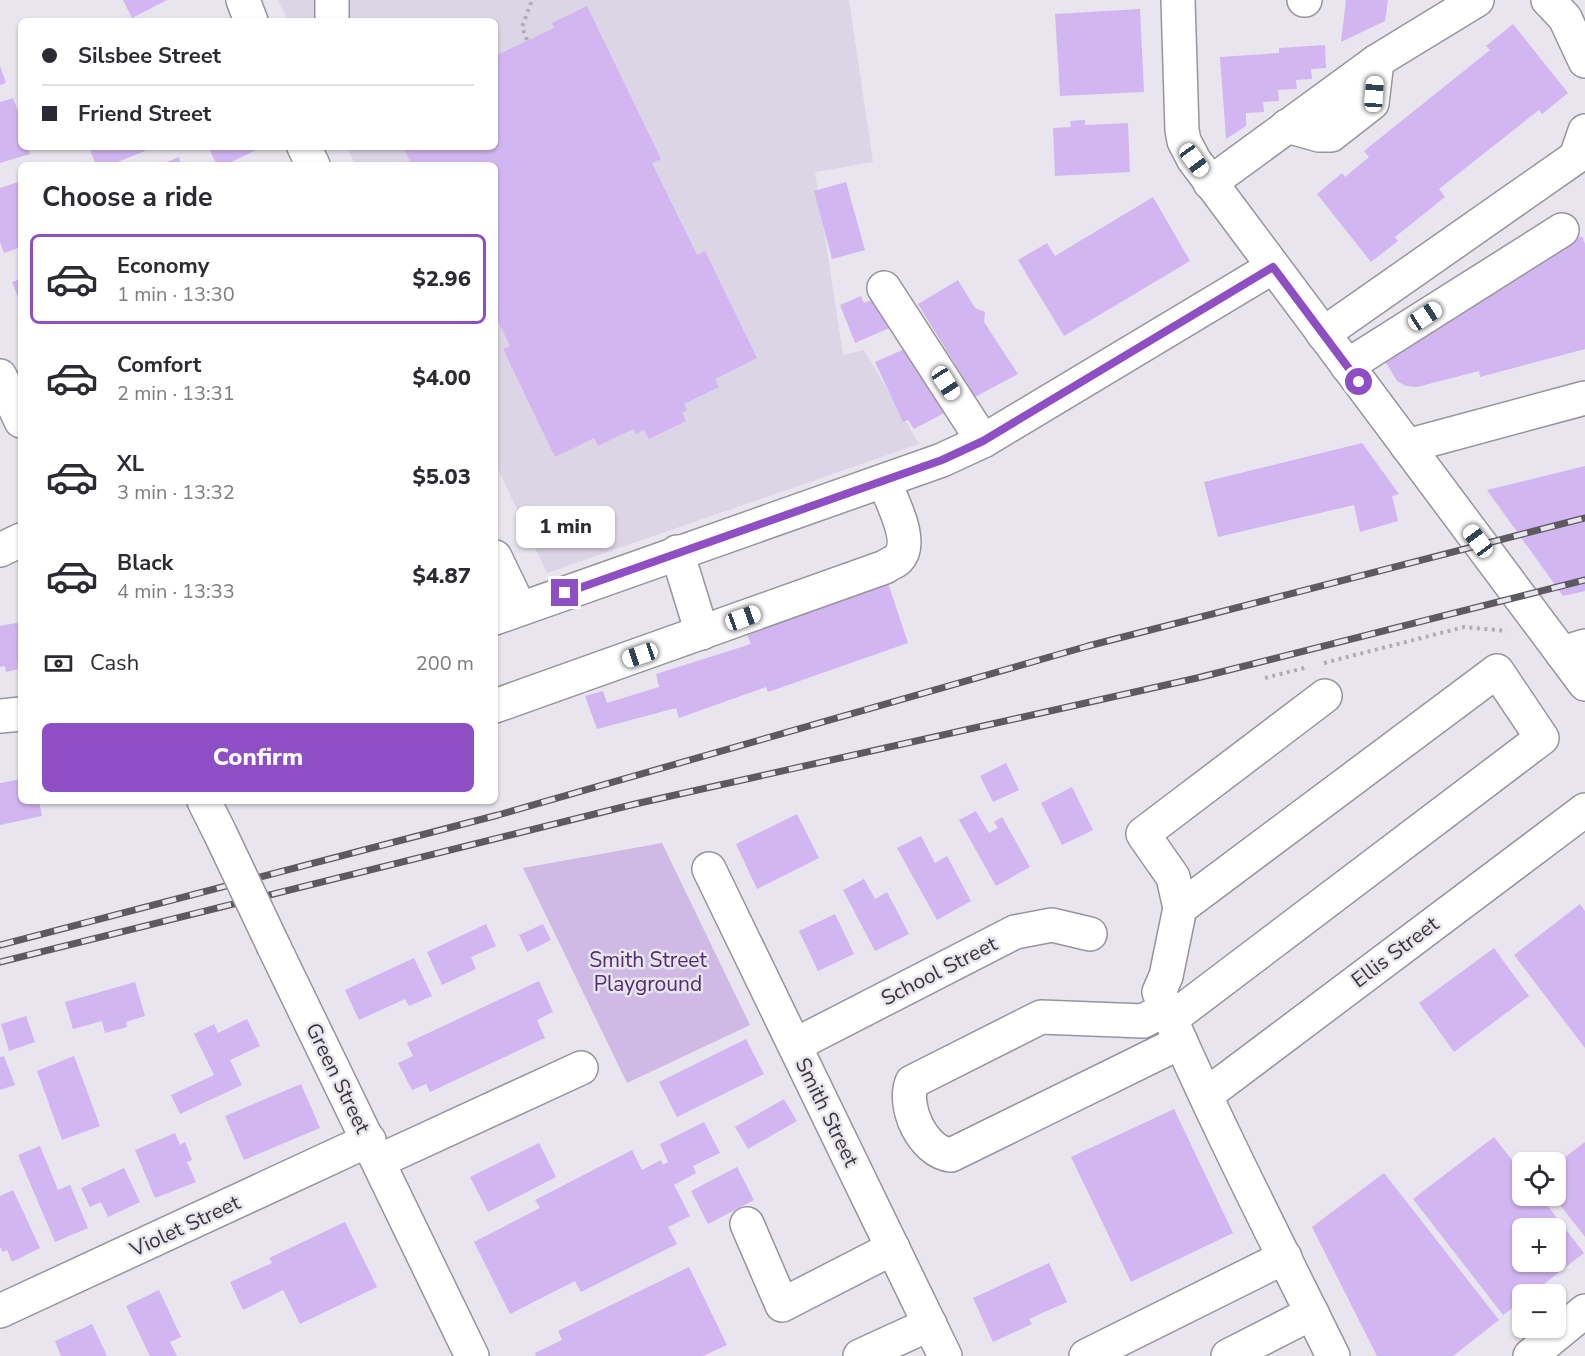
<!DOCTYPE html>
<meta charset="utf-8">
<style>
body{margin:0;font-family:"Nunito Sans",sans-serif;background:#f7f7f7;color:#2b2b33;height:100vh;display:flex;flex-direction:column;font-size:22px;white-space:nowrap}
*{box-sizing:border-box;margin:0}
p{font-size:20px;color:#7c7c81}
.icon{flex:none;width:33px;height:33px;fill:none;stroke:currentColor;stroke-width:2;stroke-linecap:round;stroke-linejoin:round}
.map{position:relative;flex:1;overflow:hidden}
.drawer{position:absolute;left:18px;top:162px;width:480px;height:642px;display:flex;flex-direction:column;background:#fff;border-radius:9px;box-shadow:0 2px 4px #0004}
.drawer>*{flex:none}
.hud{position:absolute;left:18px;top:18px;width:480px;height:132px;border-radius:9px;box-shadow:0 2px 4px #0004;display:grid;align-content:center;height:132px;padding:0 24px;background:#fff}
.controls{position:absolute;left:1512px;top:1152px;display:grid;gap:12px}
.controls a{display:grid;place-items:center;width:54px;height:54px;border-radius:9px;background:#fff;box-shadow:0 2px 4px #0004;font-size:30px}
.end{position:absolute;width:27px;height:27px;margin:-14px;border:8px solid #8e4fc4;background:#fff;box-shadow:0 0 0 3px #fff}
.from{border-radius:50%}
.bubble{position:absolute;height:42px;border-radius:9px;background:#fff;box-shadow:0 2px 4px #0004;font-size:20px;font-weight:800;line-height:42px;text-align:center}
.car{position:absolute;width:18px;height:36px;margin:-18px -9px;border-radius:8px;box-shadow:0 0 4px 2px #0007;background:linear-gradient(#fff 24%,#345 0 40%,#fff 0 76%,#345 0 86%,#fff 0)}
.hud b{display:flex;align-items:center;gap:21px;height:57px;font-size:22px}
.hud b+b{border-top:2px solid #e1e1e2}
.hud i{width:15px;height:15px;background:#2b2b33}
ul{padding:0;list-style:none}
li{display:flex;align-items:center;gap:18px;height:90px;margin:0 12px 9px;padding:0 12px;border:3px solid transparent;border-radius:9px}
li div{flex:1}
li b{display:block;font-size:22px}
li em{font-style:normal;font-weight:800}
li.current{border-color:#8e4fc4}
li>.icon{width:54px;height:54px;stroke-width:1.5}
h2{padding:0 24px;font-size:27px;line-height:72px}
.pay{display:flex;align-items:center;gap:15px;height:66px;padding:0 24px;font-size:22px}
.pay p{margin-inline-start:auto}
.cta{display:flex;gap:12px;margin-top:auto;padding:12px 24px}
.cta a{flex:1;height:69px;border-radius:9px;background:#8e4fc4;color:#fff;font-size:24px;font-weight:800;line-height:69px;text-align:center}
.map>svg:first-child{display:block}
</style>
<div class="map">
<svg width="1585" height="1356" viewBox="0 0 1585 1356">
<rect width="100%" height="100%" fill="#e9e5ef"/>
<polygon fill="#dcd5e5" points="278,0 849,0 873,162 815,172 843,355 864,350 919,444 547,573 495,463 495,165 355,165 347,147 495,147 495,21 288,21"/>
<polygon fill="#cebae4" points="662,843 750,1025 627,1083 523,868"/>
<g fill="#d2b6f1" fill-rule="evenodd">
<polygon points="123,0 167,0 132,18"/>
<polygon points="1346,0 1388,0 1385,21 1341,42"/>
<polygon points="587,6 661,159 652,163 697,255 705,251 757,358 715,379 719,387 684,404 687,410 682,413 686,421 649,439 644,430 636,434 633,429 598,446 594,438 555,457 503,349 510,346 495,315 495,165 412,165 403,147 495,147 495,56 554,28 552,23"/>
<polygon points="1140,9 1144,92 1060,96 1055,14"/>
<polygon points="1513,24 1568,93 1542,114 1539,110 1439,189 1445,197 1395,237 1398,241 1371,262 1317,194 1342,173 1345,177 1369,157 1364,151 1490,50 1486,46"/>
<polygon points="1325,45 1326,68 1311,69 1312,79 1296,80 1297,89 1278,90 1279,101 1263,102 1264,112 1246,113 1246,126 1226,139 1220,57 1279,53 1279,48"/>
<polygon points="0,66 6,83 0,85"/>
<polygon points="13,98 21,119 21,147 28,147 30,154 0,163 0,102"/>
<polygon points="1085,120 1085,125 1128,123 1130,172 1055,176 1053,128 1071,127 1070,121"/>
<polygon points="89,147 143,147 145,151 110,165 96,165"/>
<polygon points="208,147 262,147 225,165 217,165"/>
<polygon points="179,157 181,165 159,165"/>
<polygon points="21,181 21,247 4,253 0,242 0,188"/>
<polygon points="846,182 865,250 832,259 814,191"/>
<polygon points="1153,197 1190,261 1064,336 1018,260 1047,243 1055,256"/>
<polygon points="1582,236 1585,244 1585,349 1480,377 1479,371 1417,387 1406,386 1397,381 1380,353"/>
<polygon points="21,279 21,305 12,282"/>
<polygon points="958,280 975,308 985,312 984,322 1018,374 975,397 918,304"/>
<polygon points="861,296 864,303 881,296 894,326 855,343 840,305"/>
<polygon points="907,348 946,412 914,429 908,420 903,422 875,362"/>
<polygon points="1362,443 1399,494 1392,496 1398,521 1360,532 1354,505 1218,537 1204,482"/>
<polygon points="1585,466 1585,591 1563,596 1487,490"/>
<polygon points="888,583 908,643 768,692 766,687 679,718 676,708 597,729 585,696 603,691 607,703 659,687 656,674 751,644 746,632"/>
<polygon points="21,622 21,662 17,663 18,669 6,672 5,666 0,667 0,626"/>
<polygon points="1006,763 1019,790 993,802 980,776"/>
<polygon points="21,779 21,801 39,801 42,816 0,825 0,783"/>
<polygon points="1072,787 1093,830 1062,845 1041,803"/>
<polygon points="976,811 989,833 998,828 994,822 1002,817 1030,867 996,886 959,820"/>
<polygon points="797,814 819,858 757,889 736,844"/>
<polygon points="921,836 935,863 947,856 971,901 937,920 897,848"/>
<polygon points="864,879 875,899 887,892 909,934 875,951 843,890"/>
<polygon points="1580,904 1585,911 1585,1048 1514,955"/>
<polygon points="835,914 854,954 818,971 799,931"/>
<polygon points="486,924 496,946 471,957 476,969 442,985 427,952"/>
<polygon points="543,924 551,940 527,952 519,935"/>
<polygon points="1494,948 1529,996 1454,1052 1419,1003"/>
<polygon points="414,958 432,996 409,1006 405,999 359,1020 345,990"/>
<polygon points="539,981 553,1012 537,1020 545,1038 430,1092 426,1084 412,1090 398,1063 413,1056 407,1043"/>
<polygon points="135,982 145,1016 126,1022 127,1027 105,1033 102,1021 73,1029 65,1002"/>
<polygon points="26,1016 35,1042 9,1051 1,1024"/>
<polygon points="247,1019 260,1046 230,1060 242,1085 180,1114 171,1095 214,1075 194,1034 214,1024 218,1033"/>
<polygon points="746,1039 764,1074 677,1117 659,1082"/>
<polygon points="4,1056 15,1085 0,1090 0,1057"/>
<polygon points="74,1056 100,1126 62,1140 37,1071"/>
<polygon points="301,1084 320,1128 244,1160 225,1116"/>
<polygon points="784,1099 797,1121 748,1149 735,1127"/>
<polygon points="1174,1109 1233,1233 1131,1282 1071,1157"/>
<polygon points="704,1122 720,1153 693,1166 696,1173 674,1185 690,1216 668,1227 677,1244 581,1292 575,1281 510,1314 474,1242 540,1208 535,1200 632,1150 642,1170 661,1160 663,1165 668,1162 660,1144"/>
<polygon points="175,1133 180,1145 185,1142 192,1160 187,1162 196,1182 155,1198 135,1150"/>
<path d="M1494 1137 1522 1173V1196H1540L1584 1253 1531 1294H1522V1301L1503 1315 1413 1199ZM1522 1228H1556V1262H1522Z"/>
<polygon points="1585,1142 1585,1237 1553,1196 1556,1196 1556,1164"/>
<polygon points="539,1143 556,1177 488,1212 470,1177"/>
<polygon points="40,1146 58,1190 70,1185 88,1228 55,1242 18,1155"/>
<polygon points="737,1167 754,1200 708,1224 691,1191"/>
<polygon points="124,1168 140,1202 108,1217 101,1202 90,1207 81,1188"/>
<polygon points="1384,1173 1499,1320 1453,1356 1377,1356 1312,1227"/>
<polygon points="13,1190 40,1248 12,1262 7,1250 3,1252 0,1247 0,1196"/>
<polygon points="345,1222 377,1287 300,1324 283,1290 243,1310 230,1282 272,1263 269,1258"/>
<polygon points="1049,1263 1067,1302 1029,1319 1032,1324 993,1342 973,1298"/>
<polygon points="689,1267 727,1345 703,1356 536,1356 535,1353 562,1340 558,1331"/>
<polygon points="159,1290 181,1337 170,1342 177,1356 150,1356 126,1306"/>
<polygon points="92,1324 107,1356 61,1356 55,1341"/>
</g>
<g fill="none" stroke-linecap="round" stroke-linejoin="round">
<g stroke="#98949d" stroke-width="36">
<g id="minor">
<polyline points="243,0 251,21"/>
<polyline points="1304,0 1305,0"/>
<polyline points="1548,0 1565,18 1585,61"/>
<polyline points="332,21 332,0"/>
<polyline points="1287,126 1319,135 1331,135 1372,103 1377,61"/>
<polyline points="304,147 313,165"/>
<polyline points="1210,183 1377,61 1477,0"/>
<polyline points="884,288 983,441"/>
<polyline points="1323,334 1576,157 1585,131"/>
<polyline points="1347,366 1562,230"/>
<polyline points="0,376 21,421"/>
<polyline points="1407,446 1585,398"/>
<polyline points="0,550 21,540"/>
<polyline points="677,552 702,633"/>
<polyline points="495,557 520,609"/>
<polyline points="495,618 942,460 983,441 1273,267"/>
<polyline points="1562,653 1585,646"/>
<path d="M495 706 885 567C889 564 895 562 898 559 915 542 891 500 884 481"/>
<polyline points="0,716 21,714"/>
<polyline points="204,801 220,833"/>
<polyline points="709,869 945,1356"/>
<polyline points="1180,908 1173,877 1143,834 1325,696"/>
<polyline points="274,947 472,1356"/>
<path d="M1166 1009 1143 1021 1041 1017 912 1082C902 1107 923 1152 951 1155L1181 1042"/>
<path d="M1171 1019 1542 738 1497 671 1180 908 1166 976 1159 992C1212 1116 1274 1236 1333 1356"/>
<polyline points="795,1045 1015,932 1052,925 1090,934"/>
<polyline points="1206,1095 1585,810"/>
<polyline points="379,1161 581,1068"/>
<polyline points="747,1224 782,1305 893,1248"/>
<polyline points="0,1311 369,1140"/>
<polyline points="860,1356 930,1324"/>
<polyline points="1086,1356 1285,1257"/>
<polyline points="1228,1356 1312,1313"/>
</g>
</g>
<g stroke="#98949d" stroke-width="36">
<g id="major">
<polyline points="1178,0 1182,130 1184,141 1194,160 1585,684"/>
<polyline points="1530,1356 1585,1311"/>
</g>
</g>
<g stroke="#afacb4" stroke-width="4" stroke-dasharray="3 4.5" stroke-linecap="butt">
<polyline points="527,40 522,27 532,0"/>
<polyline points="1324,663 1464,627 1507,631"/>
<polyline points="1265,678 1308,667"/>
</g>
<use href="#minor" stroke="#fff" stroke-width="33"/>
<use href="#major" stroke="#fff" stroke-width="33"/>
<g stroke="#5d5a5f" stroke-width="7">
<g id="rail">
<polyline points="0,945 498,815 1088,646 1585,518"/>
<polyline points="0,962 635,804 1197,678 1585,580"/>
</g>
</g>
<use href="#rail" stroke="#e9e5ef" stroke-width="4.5" stroke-dasharray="14" stroke-linecap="butt"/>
<g stroke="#98949d" stroke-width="36" stroke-linecap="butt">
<polyline id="minor-bridge" points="220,833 274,947"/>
</g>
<use href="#minor-bridge" stroke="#fff" stroke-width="33"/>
</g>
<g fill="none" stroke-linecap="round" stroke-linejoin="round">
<polyline stroke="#8e4fc4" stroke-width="8" points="565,593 942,460 983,441 1273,267 1359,382"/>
</g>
<g text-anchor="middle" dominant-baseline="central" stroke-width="5" stroke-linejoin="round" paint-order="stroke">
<g font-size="21" fill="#38363a" stroke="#e9e5ef">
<text transform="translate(1395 952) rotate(-37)">Ellis Street</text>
<text transform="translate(939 971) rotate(-27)">School Street</text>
<text transform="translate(338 1078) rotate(64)">Green Street</text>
<text transform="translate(827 1112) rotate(64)">Smith Street</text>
<text transform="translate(185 1226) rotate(-25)">Violet Street</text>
</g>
<g font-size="21" fill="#522d72" stroke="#e9e5ef">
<text x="648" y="960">Smith Street<tspan x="648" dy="24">Playground</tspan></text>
</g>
</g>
</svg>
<div class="controls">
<a><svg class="icon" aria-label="locate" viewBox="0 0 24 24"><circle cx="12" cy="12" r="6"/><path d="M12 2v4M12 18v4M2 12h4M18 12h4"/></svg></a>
<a>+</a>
<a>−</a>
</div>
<i class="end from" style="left:1359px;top:382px"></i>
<i class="end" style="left:565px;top:593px"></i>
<div class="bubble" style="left:516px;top:506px;width:99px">1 min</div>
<i class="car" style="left:1374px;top:94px;rotate:4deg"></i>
<i class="car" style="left:1194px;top:160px;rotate:144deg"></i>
<i class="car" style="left:1425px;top:316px;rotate:57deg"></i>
<i class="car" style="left:946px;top:383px;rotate:147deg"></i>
<i class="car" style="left:1478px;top:541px;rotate:323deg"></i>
<i class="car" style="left:743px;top:618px;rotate:70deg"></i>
<i class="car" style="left:640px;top:655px;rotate:251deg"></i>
<div class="hud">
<b><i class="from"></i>Silsbee Street</b>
<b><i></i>Friend Street</b>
</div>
<section class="drawer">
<h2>Choose a ride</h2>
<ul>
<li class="current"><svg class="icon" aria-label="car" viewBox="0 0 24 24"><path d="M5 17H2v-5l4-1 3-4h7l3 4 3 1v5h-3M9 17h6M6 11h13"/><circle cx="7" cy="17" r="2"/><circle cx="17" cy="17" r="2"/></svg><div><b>Economy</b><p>1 min · 13:30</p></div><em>$2.96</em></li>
<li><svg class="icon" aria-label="car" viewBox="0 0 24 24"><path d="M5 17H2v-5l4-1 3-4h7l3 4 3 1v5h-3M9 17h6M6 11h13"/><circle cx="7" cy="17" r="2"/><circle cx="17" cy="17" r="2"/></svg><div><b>Comfort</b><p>2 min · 13:31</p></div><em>$4.00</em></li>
<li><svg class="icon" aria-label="car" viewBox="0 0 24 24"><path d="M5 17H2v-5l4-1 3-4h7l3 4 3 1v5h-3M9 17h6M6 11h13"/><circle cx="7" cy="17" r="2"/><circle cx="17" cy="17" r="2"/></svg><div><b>XL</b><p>3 min · 13:32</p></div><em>$5.03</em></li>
<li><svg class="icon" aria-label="car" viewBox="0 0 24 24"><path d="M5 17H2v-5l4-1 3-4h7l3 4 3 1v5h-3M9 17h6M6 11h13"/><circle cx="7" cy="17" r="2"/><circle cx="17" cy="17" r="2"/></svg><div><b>Black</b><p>4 min · 13:33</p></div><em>$4.87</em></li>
</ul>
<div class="pay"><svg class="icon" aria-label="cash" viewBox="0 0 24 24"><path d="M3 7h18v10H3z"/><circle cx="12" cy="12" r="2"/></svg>Cash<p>200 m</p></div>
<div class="cta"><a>Confirm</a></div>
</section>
</div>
